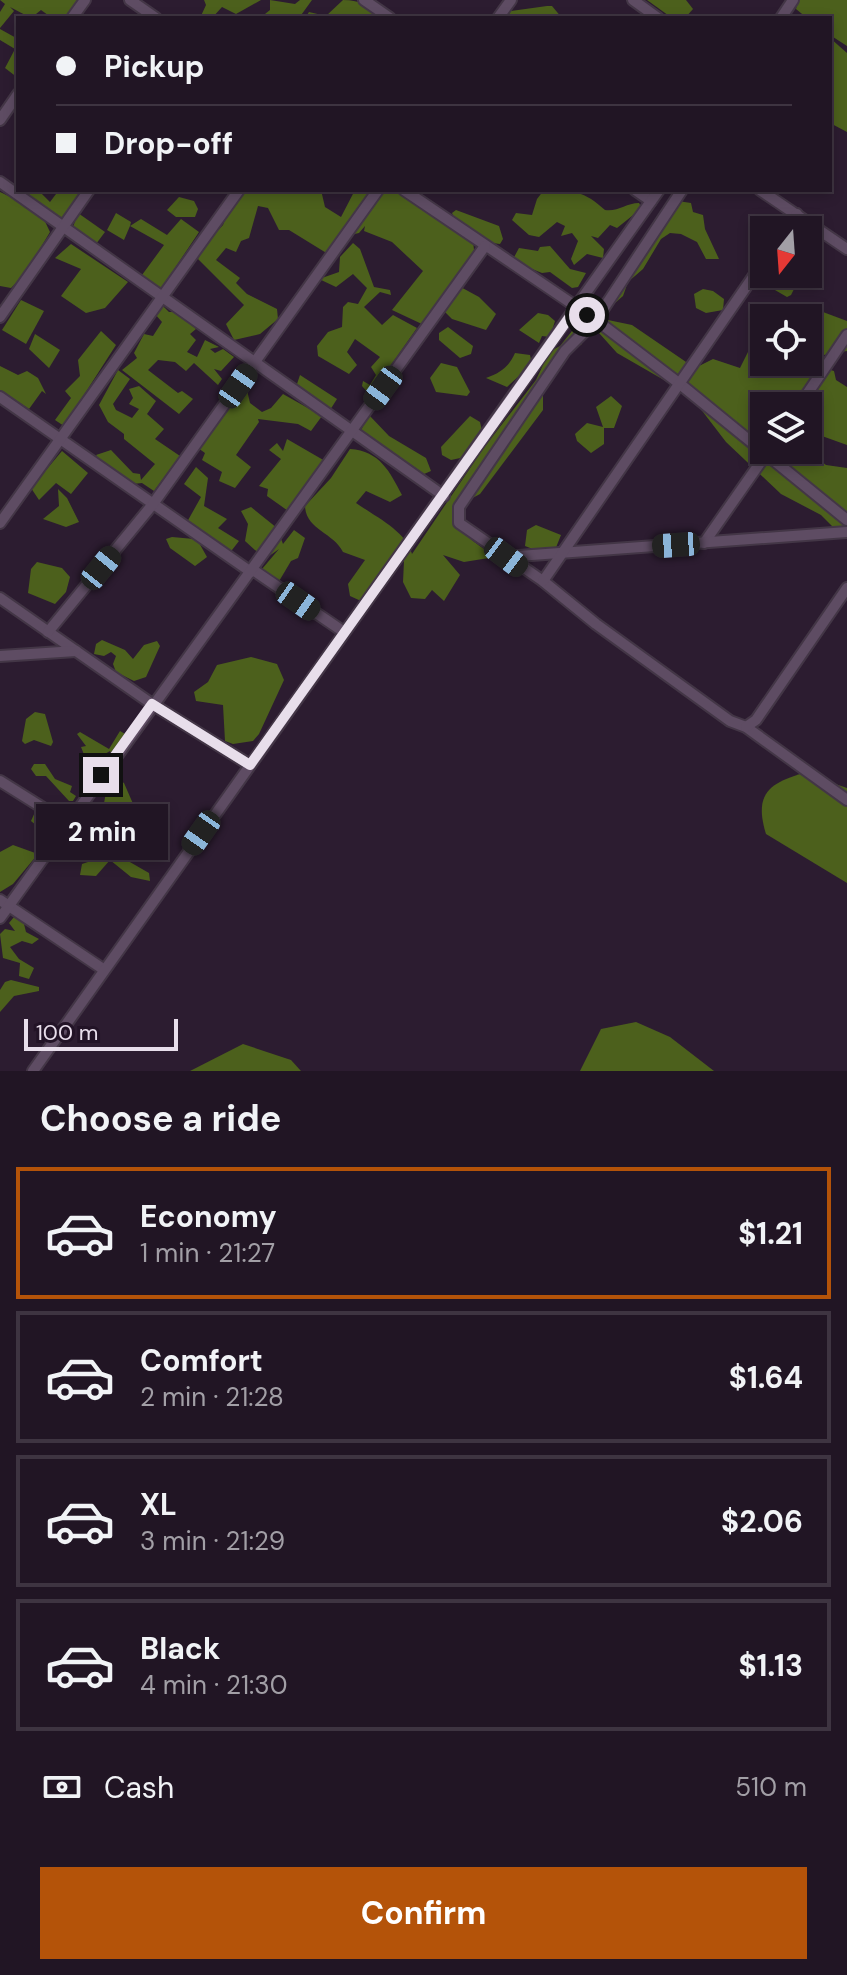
<!DOCTYPE html>
<meta charset="utf-8">
<style>
body{margin:0;font-family:"DM Sans",sans-serif;background:#2d2231;color:#f1f3f6;height:100vh;display:flex;flex-direction:column;font-size:30px;white-space:nowrap}
*{box-sizing:border-box;margin:0}
p{font-size:26px;color:#a29fa6}
.icon{flex:none;width:44px;height:44px;fill:none;stroke:currentColor;stroke-width:2;stroke-linecap:round;stroke-linejoin:round}
.map{position:relative;height:1071px;overflow:hidden}
.panel{display:flex;flex-direction:column;background:#211524;flex:1}
.panel>*{flex:none}
.guide{position:absolute;left:16px;top:16px;width:816px;height:176px;border-radius:0px;box-shadow:0 4px 12px #0003,0 0 0 2px #3e3441;display:grid;align-content:center;height:176px;padding:0 40px;background:#211524}
.needle{width:52px;rotate:197deg}
.tools{position:absolute;left:750px;top:216px;display:grid;gap:16px}
.tools a{display:grid;place-items:center;width:72px;height:72px;border-radius:0px;background:#211524;box-shadow:0 4px 12px #0003,0 0 0 2px #3e3441;font-size:40px}
.scale{position:absolute;left:24px;bottom:20px;width:154px;box-sizing:border-box;padding-left:8px;border:4px solid #e8deeb;border-top:0;font-size:22px;line-height:28px;white-space:nowrap;color:#e8deeb;-webkit-text-stroke:6px #221326;paint-order:stroke}
.end{position:absolute;width:36px;height:36px;margin:-18px;border:10px solid #e8deeb;background:#111;box-shadow:0 0 0 4px #111}
.from{border-radius:50%}
.bubble{position:absolute;height:56px;border-radius:0px;background:#211524;box-shadow:0 4px 12px #0003,0 0 0 2px #3e3441;font-size:26px;font-weight:700;line-height:56px;text-align:center}
.car{position:absolute;width:24px;height:48px;margin:-24px -12px;border-radius:10px;box-shadow:0 0 6px 2px #0007;background:linear-gradient(#222 24%,#8ab4d8 0 40%,#222 0 76%,#8ab4d8 0 86%,#222 0)}
.guide b{display:flex;align-items:center;gap:28px;height:76px;font-size:30px}
.guide b+b{border-top:2px solid #3e3441}
.guide i{width:20px;height:20px;background:#f1f3f6}
ul{padding:0;list-style:none}
li{display:flex;align-items:center;gap:24px;height:132px;margin:0 16px 12px;padding:0 24px;border:4px solid #3e3441;border-radius:0px}
li div{flex:1}
li b{display:block;font-size:30px}
li em{font-style:normal;font-weight:700}
li.on{border-color:#b45309}
li>.icon{width:72px;height:72px;stroke-width:1.5}
h2{padding:0 40px;font-size:36px;line-height:96px}
.pay{display:flex;align-items:center;gap:20px;height:88px;padding:0 40px;font-size:30px}
.pay p{margin-inline-start:auto}
.primary-button{display:flex;gap:16px;margin-top:auto;padding:16px 40px}
.primary-button a{flex:1;height:92px;border-radius:0px;background:#b45309;color:#fff;font-size:32px;font-weight:700;line-height:92px;text-align:center}
.map>svg:first-child{display:block}
</style>
<div class="map">
<svg width="847" height="1071" viewBox="0 0 847 1071">
<rect width="100%" height="100%" fill="#2c1c30"/>
<g fill="#4c601c">
<polygon points="0,0 81,0 67,18 52,18 41,10 31,18 10,7 14,11 0,28 0,12 5,4"/>
<polygon points="204,0 261,0 236,14 222,7 212,18 200,18 206,5"/>
<polygon points="270,0 295,4 300,0 312,0 299,18 260,18 270,10"/>
<path d="M343 0C361 0 370 6 382 18H305L309 12 326 16Z"/>
<polygon points="647,0 686,0 693,9 685,18 672,18"/>
<polygon points="798,0 847,0 847,46 830,35 830,18 807,18 796,9"/>
<polygon points="547,6 552,6 562,18 506,18 511,11"/>
<polygon points="0,29 18,39 18,78 5,68 15,49 0,40"/>
<polygon points="830,38 847,53 847,132 830,123"/>
<polygon points="29,190 38,190 50,202 59,190 81,192 62,219 25,196"/>
<polygon points="248,190 321,190 325,207 341,217 355,190 400,190 455,219 452,213 456,210 499,226 503,239 500,244 492,243 472,231 474,250 424,325 392,310 423,271 392,242 364,231 365,226 359,233 337,238 328,254 289,230 279,230 268,208 258,206 249,238 241,241 236,252 226,248 216,260 240,278 236,283 247,294 277,309 278,319 260,334 234,340 226,324 244,305 198,259 204,245 223,225 229,209"/>
<path d="M544 190C573 190 584 191 605 210 618 212 626 203 639 203L642 208 617 228 610 225 598 238 591 236 604 249 603 258 587 254 574 265 571 259 578 241 572 233 561 236 565 226 557 222 539 237 529 235 512 220 516 213 532 215 537 199Z"/>
<polygon points="0,192 40,211 50,232 25,274 11,288 0,286"/>
<polygon points="179,197 194,201 198,209 195,217 176,217 167,210"/>
<polygon points="678,201 691,203 693,212 703,215 705,229 719,259 706,259 697,242 681,234 670,233 661,239 643,269 628,282 623,296 607,310"/>
<polygon points="78,213 105,232 96,244 73,227"/>
<polygon points="116,213 131,222 130,226 141,219 167,235 181,219 199,232 161,289 142,275 164,245 130,226 124,240 107,230"/>
<polygon points="353,243 360,249 374,287 390,290 391,295 380,292 364,307 382,325 393,315 417,328 370,395 362,386 363,381 370,385 376,375 371,367 380,357 355,339 347,352 357,365 349,374 318,356 317,346 328,332 342,327 343,307 348,302 358,304 367,288 353,274 336,287 319,279 339,272 340,257"/>
<polygon points="71,244 128,282 105,308 86,313 61,296 81,269 55,258"/>
<polygon points="550,246 570,269 586,273 578,287 572,288 550,272 542,273 512,261 519,248 538,251 540,247"/>
<path d="M756 270C767 279 782 276 795 287L791 295 787 297 754 278Z"/>
<polygon points="457,285 479,297 496,314 486,330 452,319 442,309"/>
<polygon points="703,289 713,291 724,299 723,310 706,313 696,308 694,294"/>
<polygon points="21,300 44,311 26,344 2,330"/>
<polygon points="163,306 169,312 176,312 196,329 190,334 196,340 187,352 197,357 205,340 219,347 210,349 215,353 223,349 234,357 221,371 214,369 222,379 218,385 194,363 186,371 175,362 158,360 148,370 178,393 182,391 193,399 179,414 122,370 137,358 134,353 144,334 153,336 162,322 155,314"/>
<polygon points="823,312 847,321 847,351 818,356 808,349 808,342"/>
<polygon points="538,313 548,315 555,321 550,337 542,336 539,343 519,330"/>
<polygon points="608,320 632,325 689,364 699,366 713,359 740,368 750,348 764,342 764,362 808,362 808,358 813,365 834,371 836,380 847,387 847,445 808,431 808,406 764,406 764,450 806,450 826,465 847,468 847,532 834,528 821,515 781,494 726,442 690,395 617,353 599,333"/>
<polygon points="448,327 473,346 471,354 460,358 439,340 439,333"/>
<polygon points="101,331 116,345 64,426 55,420 71,398 65,391 80,376 78,360"/>
<path d="M572 331 582 344 559 360 543 384V410L480 494 458 506C461 539 472 539 495 557L464 562 443 555 460 575 444 601 432 590 425 599 411 598 403 582 404 561 361 601 350 596 348 584 365 560 343 552C333 532 306 530 305 506L331 478 350 449C380 451 390 472 402 495L390 502 366 491 356 503C376 517 406 531 412 554L483 449 536 380 549 352 560 346Z"/>
<polygon points="35,334 60,350 49,368 29,349"/>
<path d="M515 353 530 355 532 364 507 387 486 378C500 373 509 367 515 353Z"/>
<polygon points="441,363 457,367 470,392 467,396 436,392 430,378"/>
<polygon points="0,366 18,375 27,371 38,378 46,394 42,391 29,409 0,390"/>
<polygon points="118,370 130,379 113,404 116,410 132,418 139,409 129,404 133,398 129,389 139,386 156,401 147,414 164,429 155,439 180,456 154,491 142,483 133,484 101,462 96,455 111,450 133,473 140,474 141,480 155,464 124,439 124,434 108,422 99,405"/>
<polygon points="300,375 337,399 330,410 297,384"/>
<polygon points="246,386 250,403 262,412 271,408 283,394 322,416 311,431 298,424 258,419 259,422 236,455 251,467 235,488 219,481 222,472 202,460 205,453 198,448 232,405 236,406 240,399 238,389"/>
<polygon points="611,396 622,406 614,428 604,428 604,444 591,453 577,441 575,434 587,423 603,427 596,407"/>
<polygon points="369,415 389,436 426,458 431,471 424,474 361,430"/>
<polygon points="470,416 480,422 482,431 465,457 451,460 442,455 441,447"/>
<polygon points="287,439 325,461 291,513 267,496 268,489 259,486 281,459 269,450 277,443 283,451"/>
<polygon points="62,451 88,473 71,494 56,483 39,500 31,488"/>
<polygon points="196,467 208,478 204,506 227,519 218,528 239,541 232,550 213,551 198,541 207,557 195,566 170,548 166,539 172,537 194,539 182,531 201,497 184,484"/>
<polygon points="58,489 67,498 79,522 66,527 43,519 59,506"/>
<polygon points="251,507 277,528 283,544 294,530 305,538 298,558 291,561 278,583 262,569 279,549 265,559 245,541 248,524 241,511"/>
<polygon points="536,525 561,535 555,550 548,555 525,546 527,530"/>
<polygon points="37,562 62,568 70,577 66,592 55,604 28,593 31,569"/>
<polygon points="102,640 125,650 133,659 144,645 157,641 160,646 146,677 134,681 116,672 113,664 116,656 111,652 104,656 94,654 96,644"/>
<polygon points="251,657 277,664 284,680 259,734 253,741 233,744 225,741 223,705 196,701 194,692 208,682 217,665"/>
<polygon points="35,712 45,714 53,742 51,746 34,740 25,744 22,741 26,719"/>
<polygon points="120,731 125,734 126,747 112,755 110,751 98,758 107,771 102,778 95,778 81,768 85,757 81,747 86,746 77,734 80,732 109,749"/>
<polygon points="34,764 45,764 55,779 72,786 70,792 76,796 73,801 69,801 46,776 36,776 31,769"/>
<path d="M804 773 847 788V883L766 834C754 795 768 783 804 773Z"/>
<polygon points="117,779 124,783 134,806 146,818 145,826 137,831 113,822 103,809 106,792"/>
<polygon points="35,812 51,818 47,827 52,834 49,843 37,839 37,826 31,821"/>
<polygon points="13,845 38,854 13,884 0,892 0,852"/>
<polygon points="102,846 149,873 150,881 131,877 110,860 96,876 80,875 82,864 94,860 93,850"/>
<polygon points="14,917 24,924 26,932 39,939 32,944 22,941 10,947 19,959 34,968 29,979 19,976 20,963 3,958 0,934 5,929 15,931 9,923"/>
<polygon points="11,980 39,987 39,991 14,996 0,1012 0,990 5,982"/>
<polygon points="636,1022 670,1037 714,1071 580,1071 601,1029"/>
<polygon points="243,1044 291,1060 301,1071 190,1071"/>
</g>
<g fill="none" stroke-linecap="round" stroke-linejoin="round">
<g stroke="#433646" stroke-width="14">
<g id="minor">
<polyline points="130,0 156,18"/>
<polyline points="364,0 390,18"/>
<polyline points="633,0 658,18"/>
<polyline points="72,18 85,0"/>
<polyline points="498,18 511,0"/>
<polyline points="781,18 793,0"/>
<polyline points="0,120 18,94"/>
<polyline points="0,182 444,496"/>
<polyline points="404,190 596,320 680,384 847,520"/>
<polyline points="635,190 651,201"/>
<polyline points="682,190 596,320 565,351 459,507 459,523 543,581 596,624 730,721 746,727 847,800"/>
<polyline points="760,190 847,249"/>
<polyline points="785,230 797,214"/>
<polyline points="0,317 89,190"/>
<polyline points="0,397 251,572"/>
<polyline points="799,406 847,335"/>
<polyline points="0,523 239,190"/>
<polyline points="704,543 769,450"/>
<polyline points="506,557 847,532"/>
<polyline points="253,570 344,632"/>
<polyline points="543,581 764,261"/>
<polyline points="0,598 152,704 250,765"/>
<polyline points="48,632 153,504 378,190"/>
<polyline points="0,656 76,651"/>
<polyline points="746,727 756,720 847,588"/>
<polyline points="0,781 67,823"/>
<polyline points="0,900 103,969"/>
<polyline points="0,918 485,246"/>
<polyline points="33,1071 659,190"/>
</g>
</g>
<use href="#minor" stroke="#5e4c63" stroke-width="10"/>
</g>
<g fill="none" stroke-linecap="round" stroke-linejoin="round">
<polyline stroke="#e8deeb" stroke-width="10" points="101,775 152,704 250,765 576,308 587,315"/>
</g>
</svg>
<div class="tools">
<a><svg class="needle" viewBox="-14 -14 28 28"><path d="M0-13l5 13h-10z" fill="#e53935"/><path d="M0 13l5-13h-10z" fill="#a29fa6"/></svg></a>
<a><svg class="icon" aria-label="locate" viewBox="0 0 24 24"><circle cx="12" cy="12" r="6"/><path d="M12 2v4M12 18v4M2 12h4M18 12h4"/></svg></a>
<a><svg class="icon" aria-label="layers" viewBox="0 0 24 24"><path d="M12 4l9 5-9 5-9-5zM3 14l9 5 9-5"/></svg></a>
</div>
<div class="scale">100 m</div>
<i class="end from" style="left:587px;top:315px"></i>
<i class="end" style="left:101px;top:775px"></i>
<div class="bubble" style="left:36px;top:804px;width:132px">2 min</div>
<i class="car" style="left:238px;top:386px;rotate:35deg"></i>
<i class="car" style="left:383px;top:388px;rotate:216deg"></i>
<i class="car" style="left:676px;top:545px;rotate:266deg"></i>
<i class="car" style="left:506px;top:557px;rotate:127deg"></i>
<i class="car" style="left:101px;top:568px;rotate:39deg"></i>
<i class="car" style="left:298px;top:601px;rotate:125deg"></i>
<i class="car" style="left:201px;top:833px;rotate:215deg"></i>
<div class="guide">
<b><i class="from"></i>Pickup</b>
<b><i></i>Drop-off</b>
</div>
</div>
<section class="panel">
<h2>Choose a ride</h2>
<ul>
<li class="on"><svg class="icon" aria-label="car" viewBox="0 0 24 24"><path d="M5 17H2v-5l4-1 3-4h7l3 4 3 1v5h-3M9 17h6M6 11h13"/><circle cx="7" cy="17" r="2"/><circle cx="17" cy="17" r="2"/></svg><div><b>Economy</b><p>1 min · 21:27</p></div><em>$1.21</em></li>
<li><svg class="icon" aria-label="car" viewBox="0 0 24 24"><path d="M5 17H2v-5l4-1 3-4h7l3 4 3 1v5h-3M9 17h6M6 11h13"/><circle cx="7" cy="17" r="2"/><circle cx="17" cy="17" r="2"/></svg><div><b>Comfort</b><p>2 min · 21:28</p></div><em>$1.64</em></li>
<li><svg class="icon" aria-label="car" viewBox="0 0 24 24"><path d="M5 17H2v-5l4-1 3-4h7l3 4 3 1v5h-3M9 17h6M6 11h13"/><circle cx="7" cy="17" r="2"/><circle cx="17" cy="17" r="2"/></svg><div><b>XL</b><p>3 min · 21:29</p></div><em>$2.06</em></li>
<li><svg class="icon" aria-label="car" viewBox="0 0 24 24"><path d="M5 17H2v-5l4-1 3-4h7l3 4 3 1v5h-3M9 17h6M6 11h13"/><circle cx="7" cy="17" r="2"/><circle cx="17" cy="17" r="2"/></svg><div><b>Black</b><p>4 min · 21:30</p></div><em>$1.13</em></li>
</ul>
<div class="pay"><svg class="icon" aria-label="cash" viewBox="0 0 24 24"><path d="M3 7h18v10H3z"/><circle cx="12" cy="12" r="2"/></svg>Cash<p>510 m</p></div>
<div class="primary-button"><a>Confirm</a></div>
</section>
